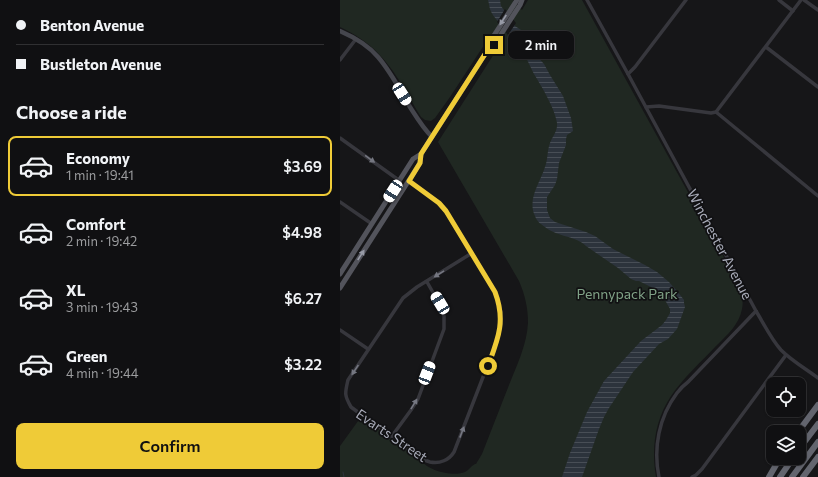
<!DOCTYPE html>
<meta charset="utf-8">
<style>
body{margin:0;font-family:Commissioner,sans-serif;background:#1e1e20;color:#f1f3f6;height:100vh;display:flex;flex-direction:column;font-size:15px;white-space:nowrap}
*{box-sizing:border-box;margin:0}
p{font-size:13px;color:#9c9d9f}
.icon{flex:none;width:22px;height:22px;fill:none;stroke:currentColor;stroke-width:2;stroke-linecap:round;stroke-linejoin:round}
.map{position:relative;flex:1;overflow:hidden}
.side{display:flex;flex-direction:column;background:#101012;width:340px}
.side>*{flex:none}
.banner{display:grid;align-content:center;height:88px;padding:0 16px;background:#101012}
.controls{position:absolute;left:426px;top:377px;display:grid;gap:8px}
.controls a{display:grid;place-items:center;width:40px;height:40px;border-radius:8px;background:#101012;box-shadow:0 1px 3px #0004,0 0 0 1px #303032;font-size:20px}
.end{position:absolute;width:18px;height:18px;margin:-9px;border:5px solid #efcb37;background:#111;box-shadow:0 0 0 2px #111}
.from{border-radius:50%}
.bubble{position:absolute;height:28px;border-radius:8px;background:#101012;box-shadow:0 1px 3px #0004,0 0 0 1px #303032;font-size:13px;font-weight:600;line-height:28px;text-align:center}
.car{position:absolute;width:12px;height:24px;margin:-12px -6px;border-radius:5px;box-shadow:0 0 3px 1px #0007;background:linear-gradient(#fff 24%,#345 0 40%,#fff 0 76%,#345 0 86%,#fff 0)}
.banner b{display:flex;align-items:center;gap:14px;height:38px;font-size:15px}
.banner b+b{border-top:1px solid #303032}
.banner i{width:10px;height:10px;background:#f1f3f6}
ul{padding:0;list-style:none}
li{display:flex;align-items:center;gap:12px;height:60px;margin:0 8px 6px;padding:0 8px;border:2px solid transparent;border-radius:8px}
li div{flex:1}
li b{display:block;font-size:15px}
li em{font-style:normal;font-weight:600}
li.on{border-color:#efcb37}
li>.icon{width:36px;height:36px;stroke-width:1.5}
h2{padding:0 16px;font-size:18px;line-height:48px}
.cta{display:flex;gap:8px;margin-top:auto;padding:8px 16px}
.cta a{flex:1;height:46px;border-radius:8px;background:#efcb37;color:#111;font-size:16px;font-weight:600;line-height:46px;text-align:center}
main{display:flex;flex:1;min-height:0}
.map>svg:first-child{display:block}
</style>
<main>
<section class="side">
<div class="banner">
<b><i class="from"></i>Benton Avenue</b>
<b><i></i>Bustleton Avenue</b>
</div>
<h2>Choose a ride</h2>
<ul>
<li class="on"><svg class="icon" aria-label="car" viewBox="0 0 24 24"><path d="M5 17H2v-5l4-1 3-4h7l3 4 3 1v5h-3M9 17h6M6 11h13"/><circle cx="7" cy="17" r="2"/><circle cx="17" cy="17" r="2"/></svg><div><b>Economy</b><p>1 min · 19:41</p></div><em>$3.69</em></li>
<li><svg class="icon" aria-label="car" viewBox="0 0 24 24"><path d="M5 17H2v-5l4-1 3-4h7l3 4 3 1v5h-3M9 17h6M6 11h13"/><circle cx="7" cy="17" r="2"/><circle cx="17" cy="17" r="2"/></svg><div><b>Comfort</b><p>2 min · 19:42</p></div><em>$4.98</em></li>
<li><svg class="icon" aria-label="car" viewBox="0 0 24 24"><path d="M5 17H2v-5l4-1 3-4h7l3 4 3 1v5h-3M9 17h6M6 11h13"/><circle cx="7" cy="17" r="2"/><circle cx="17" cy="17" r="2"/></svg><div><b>XL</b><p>3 min · 19:43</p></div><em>$6.27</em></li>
<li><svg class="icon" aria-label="car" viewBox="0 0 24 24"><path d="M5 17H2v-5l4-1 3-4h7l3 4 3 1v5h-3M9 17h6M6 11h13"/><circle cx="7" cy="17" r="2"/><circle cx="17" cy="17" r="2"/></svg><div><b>Green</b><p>4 min · 19:44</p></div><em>$3.22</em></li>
</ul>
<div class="cta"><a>Confirm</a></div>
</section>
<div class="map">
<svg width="478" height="477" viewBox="0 0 478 477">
<defs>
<pattern id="water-rules" width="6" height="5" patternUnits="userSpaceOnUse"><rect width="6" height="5" fill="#2c333c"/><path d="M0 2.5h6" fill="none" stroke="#484e56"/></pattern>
</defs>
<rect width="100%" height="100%" fill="#161618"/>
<path fill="#202822" d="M0 0H173V1L182 10 188 0H242L398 283C401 292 404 300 402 309 399 325 387 335 376 346 361 362 344 377 331 396 315 420 311 448 316 477H0V446L21 417 82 461C88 471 114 477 125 472 129 470 131 466 135 464H136L142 454C151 431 160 408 169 385 177 365 187 344 188 323 188 308 185 295 179 281L98 142 159 46 150 36 110 97 95 118 91 121 85 120 81 117C57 77 45 48 0 27Z"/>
<path fill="url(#water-rules)" d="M148 0H160L161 6 175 26 181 30 187 39 194 53 204 64 210 75 223 96 231 118 233 131 227 135 226 139V145L219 163 217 179 215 185 207 197V210L210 218 215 222 246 232 255 236 273 249 305 265 317 272 329 282 337 291 344 300V303L345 307 337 329 328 339 319 344 293 372 269 408 264 417 259 429 242 477H222L230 453 247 412 264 381 301 341 322 325 326 320 330 313V309L325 300 311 287 299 281H296L291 279 278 268 246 246C237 236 217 237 205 227 201 224 197 222 195 216 187 199 200 183 205 167 208 159 207 151 210 143 212 137 218 131 217 123 215 109 202 87 194 74 188 62 183 50 175 39 168 29 154 21 150 9 149 6 149 3 148 0Z"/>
<polygon fill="#161618" points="165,9 176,23 168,35 157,22"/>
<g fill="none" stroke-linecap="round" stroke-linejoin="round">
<polyline stroke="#2c333c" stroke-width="1" points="3,472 4,477"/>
<g stroke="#37373d" stroke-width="3.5">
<path d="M247 0 288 74 416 311C424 324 431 339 441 350 452 361 466 369 478 378"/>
<polyline points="439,0 453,11"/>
<polyline points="464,0 478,10"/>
<polyline points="426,47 478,87"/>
<polyline points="0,60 16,39"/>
<polyline points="288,74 295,67 346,0"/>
<polyline points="306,107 319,106 371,113 376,112 461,0"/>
<polyline points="376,112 478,196"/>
<polyline points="0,138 60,181"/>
<path d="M69 181 99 203 106 211 155 292 158 301 161 312V324L157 341 114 452C109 460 100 464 90 462 76 458 63 445 51 436 38 426 24 417 11 407 4 395 5 393 8 380L63 298 77 287 132 253"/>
<polyline points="0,202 32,224"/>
<polyline points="0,330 28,349"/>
<polyline points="52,436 71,410 78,399 104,329 104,316 99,303 87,282"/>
<path d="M319 477C313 448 319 417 337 393 340 389 344 385 348 382L416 311"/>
<polyline points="352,477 356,475 362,469 446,355"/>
</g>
<path stroke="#45464d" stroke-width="4.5" d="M0 31C14 37 28 45 38 57 51 72 60 90 70 107 77 118 83 128 92 137"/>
<g stroke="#53545c" stroke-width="5">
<polyline points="148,50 154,45 180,5 182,0"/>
<polyline points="0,274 73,159 81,154"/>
<polyline points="0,288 80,163 81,154 147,51 151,40 177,0"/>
</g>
<g stroke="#63656e" stroke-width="6">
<polyline points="458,432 478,405"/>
<polyline points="459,449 478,424"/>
<polyline points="429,477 440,458"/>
<polyline points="440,477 453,458"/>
<polyline points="452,477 478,442"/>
<polyline points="463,477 478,457"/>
</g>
</g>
<defs><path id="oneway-solid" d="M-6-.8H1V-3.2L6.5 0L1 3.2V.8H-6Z"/></defs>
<g fill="#979aa6">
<use href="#oneway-solid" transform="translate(163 20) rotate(123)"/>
<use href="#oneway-solid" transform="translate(21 255) rotate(-57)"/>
</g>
<g fill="#757781">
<use href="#oneway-solid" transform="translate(30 159) rotate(36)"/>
<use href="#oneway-solid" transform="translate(99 274) rotate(148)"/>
<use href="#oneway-solid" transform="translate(15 370) rotate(124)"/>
<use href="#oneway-solid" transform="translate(74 404) rotate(-59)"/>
<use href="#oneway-solid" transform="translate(122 432) rotate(-69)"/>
</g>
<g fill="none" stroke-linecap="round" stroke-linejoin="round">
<path stroke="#efcb37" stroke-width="5" d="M148 366C158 339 166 321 155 292L106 211 99 203 69 181 80 163 81 154 88 143 147 51 154 45"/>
</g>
<g text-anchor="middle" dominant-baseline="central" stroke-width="3.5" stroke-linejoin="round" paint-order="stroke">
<g font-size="14" fill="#a8abb8" stroke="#111113">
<text transform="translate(380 244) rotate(62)">Winchester Avenue</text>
<text transform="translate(52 435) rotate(34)">Evarts Street</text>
</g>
<g font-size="14" fill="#80a287" stroke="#111113">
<text x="287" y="293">Pennypack Park</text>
</g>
</g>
</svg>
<div class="controls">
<a><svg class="icon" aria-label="locate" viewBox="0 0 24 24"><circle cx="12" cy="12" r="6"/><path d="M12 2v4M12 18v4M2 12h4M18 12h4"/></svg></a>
<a><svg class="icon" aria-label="layers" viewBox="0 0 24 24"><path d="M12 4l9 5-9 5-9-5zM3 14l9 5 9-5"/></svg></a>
</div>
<i class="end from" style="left:148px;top:366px"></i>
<i class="end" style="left:154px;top:45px"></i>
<div class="bubble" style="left:168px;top:31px;width:66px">2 min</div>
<i class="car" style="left:62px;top:94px;rotate:148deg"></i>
<i class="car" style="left:53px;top:191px;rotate:213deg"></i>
<i class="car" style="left:100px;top:303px;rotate:329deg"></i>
<i class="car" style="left:87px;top:373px;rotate:21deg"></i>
</div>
</main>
